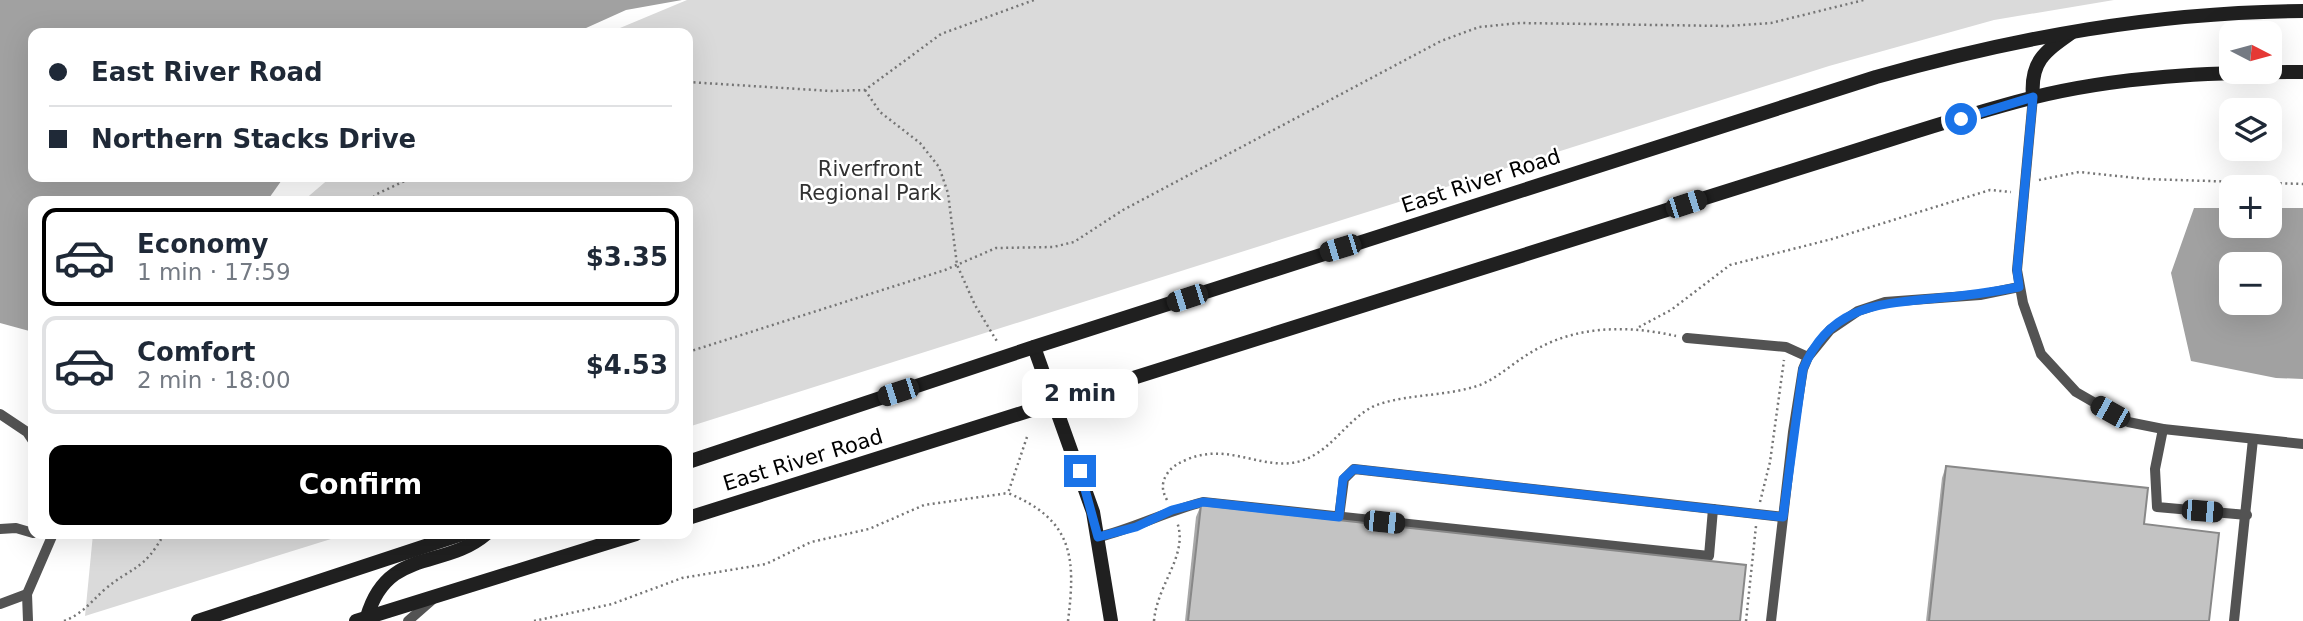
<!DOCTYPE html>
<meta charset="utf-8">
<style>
body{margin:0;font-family:"DejaVu Sans",sans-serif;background:#f6f6f7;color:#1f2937;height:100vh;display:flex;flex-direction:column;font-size:26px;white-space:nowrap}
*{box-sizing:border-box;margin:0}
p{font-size:23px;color:#747a83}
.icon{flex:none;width:38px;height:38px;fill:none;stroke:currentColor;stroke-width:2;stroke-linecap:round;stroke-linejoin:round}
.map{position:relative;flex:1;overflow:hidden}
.side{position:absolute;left:28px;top:196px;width:665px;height:343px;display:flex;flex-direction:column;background:#fff;border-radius:14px;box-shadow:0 7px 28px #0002}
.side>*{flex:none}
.guide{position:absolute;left:28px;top:28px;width:665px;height:154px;border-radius:14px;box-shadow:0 7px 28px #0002;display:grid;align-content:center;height:154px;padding:0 21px;background:#fff}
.needle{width:46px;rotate:96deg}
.buttons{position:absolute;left:2219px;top:21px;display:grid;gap:14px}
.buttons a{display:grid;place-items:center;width:63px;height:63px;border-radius:14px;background:#fff;box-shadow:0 7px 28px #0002;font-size:35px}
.end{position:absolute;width:32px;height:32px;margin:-16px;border:9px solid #1a73e8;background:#fff;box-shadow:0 0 0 4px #fff}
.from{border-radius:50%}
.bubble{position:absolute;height:49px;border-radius:14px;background:#fff;box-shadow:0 7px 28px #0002;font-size:23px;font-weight:700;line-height:49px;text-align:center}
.car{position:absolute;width:21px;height:42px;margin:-21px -10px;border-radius:9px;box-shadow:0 0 5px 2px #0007;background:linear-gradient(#222 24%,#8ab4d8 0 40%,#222 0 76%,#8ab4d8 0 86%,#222 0)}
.guide b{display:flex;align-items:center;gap:24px;height:66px;font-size:26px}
.guide b+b{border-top:2px solid #e0e1e3}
.guide i{width:18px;height:18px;background:#1f2937}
ul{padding:12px 0 0;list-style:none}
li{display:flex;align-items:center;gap:21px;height:98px;margin:0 14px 10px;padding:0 7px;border:4px solid #e0e1e3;border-radius:14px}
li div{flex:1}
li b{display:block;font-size:26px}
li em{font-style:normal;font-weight:700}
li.active{border-color:#000}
li>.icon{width:63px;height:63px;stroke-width:1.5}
.primary-button{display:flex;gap:14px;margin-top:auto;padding:14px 21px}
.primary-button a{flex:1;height:80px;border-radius:14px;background:#000;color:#fff;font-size:28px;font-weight:700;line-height:80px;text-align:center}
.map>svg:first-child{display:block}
</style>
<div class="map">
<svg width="2303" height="621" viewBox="0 0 2303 621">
<rect width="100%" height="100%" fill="#fff"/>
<g fill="#dadada">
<polygon points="687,0 2114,0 1994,20 1829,66 688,427 688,201 303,201 331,177 688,177 688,33 608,33"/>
<polygon points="93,534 347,534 85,616"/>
</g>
<g fill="#a1a1a1" fill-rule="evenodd">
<polygon points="0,0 682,0 626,10 575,33 33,33 33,177 284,177 267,201 33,201 33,332 0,323"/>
<path d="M2194 208H2231V226H2270V208H2303V379L2276 378 2191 361 2171 273ZM2231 264H2270V303H2231Z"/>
</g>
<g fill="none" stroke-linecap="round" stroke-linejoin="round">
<g stroke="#757575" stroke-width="2.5" stroke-dasharray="2 3.5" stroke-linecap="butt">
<polyline points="688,82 831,91 865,90 941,34 1034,0"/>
<polyline points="865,90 880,112 920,143 939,167 948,193 957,265 975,305 998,343"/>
<polyline points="2039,180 2079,172 2146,179 2303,184"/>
<polyline points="369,201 377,194 413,177"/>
<polyline points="1639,327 1671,310 1730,265 1832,239 1990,190 2011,192"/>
<polyline points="688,352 945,270 996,248 1053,247 1074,242 1123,210 1441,41 1479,27 1520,23 1727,26 1771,23 1864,0"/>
<path d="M1027 437 1008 493C1073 520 1076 557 1068 621"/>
<path d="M1167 500C1162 491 1161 483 1167 474 1172 466 1179 463 1188 459 1230 442 1263 472 1301 461 1332 451 1346 420 1374 406 1408 393 1446 397 1480 385 1499 377 1513 363 1530 353 1575 325 1627 325 1676 336"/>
<polyline points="1760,502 1770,462 1784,360"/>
<path d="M64 621C82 614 90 603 104 590 132 566 143 572 164 534"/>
<polyline points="534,621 612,604 682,578 766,564 811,542 869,529 924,505 1008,493"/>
<path d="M1154 621C1157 584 1189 555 1177 522"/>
<polyline points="1746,621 1756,526"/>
</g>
<g stroke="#535353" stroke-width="10">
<polyline points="2033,97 2017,270 2023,303 2041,354 2076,392 2128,422 2163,429 2303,444"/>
<polyline points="1687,338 1786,347 1808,357"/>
<polyline points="0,414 27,432 33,441"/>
<polyline points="2163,429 2155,469 2157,507 2247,515"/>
<polyline points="1339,517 1344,479 1354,469 1713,509"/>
<polyline points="0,529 16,528 33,533"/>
<path d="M1099 537C1135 528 1167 511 1203 502L1709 556 1713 509 1783 517"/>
<polyline points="0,604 27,594"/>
<polyline points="28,621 27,594 53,534"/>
<polyline points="408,621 432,600"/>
<polyline points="1771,621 1793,432 1803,369 1808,357 1830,330 1858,311 1885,302 1980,295 2019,287"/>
<polyline points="2234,621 2253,439"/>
</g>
<g stroke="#202020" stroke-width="14">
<path d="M2033 97C2030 62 2044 52 2071 33"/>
<polyline points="1034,347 1093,512 1111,621"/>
<path d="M688 462 1034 347 1876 77C2019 37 2155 12 2303 11"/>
<path d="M688 518 1867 147C1921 130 1976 112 2031 98 2118 76 2213 72 2303 72"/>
<path d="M367 617C387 547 444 570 486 534"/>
<polyline points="198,621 462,534"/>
<polyline points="356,621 636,534"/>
</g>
</g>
<g fill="#a8a8a8">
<polygon points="1946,466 2144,524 2209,621 1926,621 1942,478"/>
<polygon points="1201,505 1740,621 1185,621 1196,517"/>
</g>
<g fill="#c3c3c3" stroke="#888" stroke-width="2">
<polygon points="1946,466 2148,488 2144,524 2219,533 2209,621 1929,621"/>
<polygon points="1201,505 1746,565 1740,621 1188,621"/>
</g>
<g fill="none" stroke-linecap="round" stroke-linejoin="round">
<path stroke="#1a73e8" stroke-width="9" d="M1080 471 1098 537 1136 527 1172 510 1203 502 1339 517 1343 479 1354 469 1783 517 1803 369C1830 305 1878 304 1938 298 1965 296 1992 292 2019 287L2017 270 2033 97 1961 119"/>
</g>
<g text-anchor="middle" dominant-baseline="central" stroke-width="5" stroke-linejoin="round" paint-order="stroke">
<g font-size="21" fill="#313131" stroke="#fff">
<text x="870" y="169">Riverfront<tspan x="870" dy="24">Regional Park</tspan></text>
</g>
<g font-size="21" fill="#000" stroke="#fff">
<text transform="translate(1481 181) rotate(-18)">East River Road</text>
<text transform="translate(803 460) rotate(-17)">East River Road</text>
</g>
</g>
</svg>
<div class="buttons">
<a><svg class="needle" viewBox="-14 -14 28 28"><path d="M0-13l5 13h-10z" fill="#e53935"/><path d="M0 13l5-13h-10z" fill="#747a83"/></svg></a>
<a><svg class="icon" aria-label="layers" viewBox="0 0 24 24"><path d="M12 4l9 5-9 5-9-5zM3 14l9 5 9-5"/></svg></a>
<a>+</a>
<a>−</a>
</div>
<i class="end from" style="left:1961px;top:119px"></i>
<i class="end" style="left:1080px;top:471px"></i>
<div class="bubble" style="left:1022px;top:369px;width:116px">2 min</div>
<i class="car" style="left:1686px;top:204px;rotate:72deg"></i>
<i class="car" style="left:1340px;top:248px;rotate:253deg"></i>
<i class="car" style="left:1187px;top:298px;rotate:252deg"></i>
<i class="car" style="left:898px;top:392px;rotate:252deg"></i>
<i class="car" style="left:2110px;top:412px;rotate:299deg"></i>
<i class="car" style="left:2202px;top:511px;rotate:95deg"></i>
<i class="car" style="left:1384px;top:522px;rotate:96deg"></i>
<div class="guide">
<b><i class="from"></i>East River Road</b>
<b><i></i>Northern Stacks Drive</b>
</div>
<section class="side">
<ul>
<li class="active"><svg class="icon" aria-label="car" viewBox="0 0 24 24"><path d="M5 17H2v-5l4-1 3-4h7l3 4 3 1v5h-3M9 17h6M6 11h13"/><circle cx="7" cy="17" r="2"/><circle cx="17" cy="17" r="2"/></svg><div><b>Economy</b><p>1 min · 17:59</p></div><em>$3.35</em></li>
<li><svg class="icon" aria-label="car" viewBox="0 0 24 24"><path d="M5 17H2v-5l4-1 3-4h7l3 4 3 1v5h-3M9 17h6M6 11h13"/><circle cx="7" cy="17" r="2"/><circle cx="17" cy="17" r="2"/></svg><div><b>Comfort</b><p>2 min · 18:00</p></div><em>$4.53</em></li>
</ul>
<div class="primary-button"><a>Confirm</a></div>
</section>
</div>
